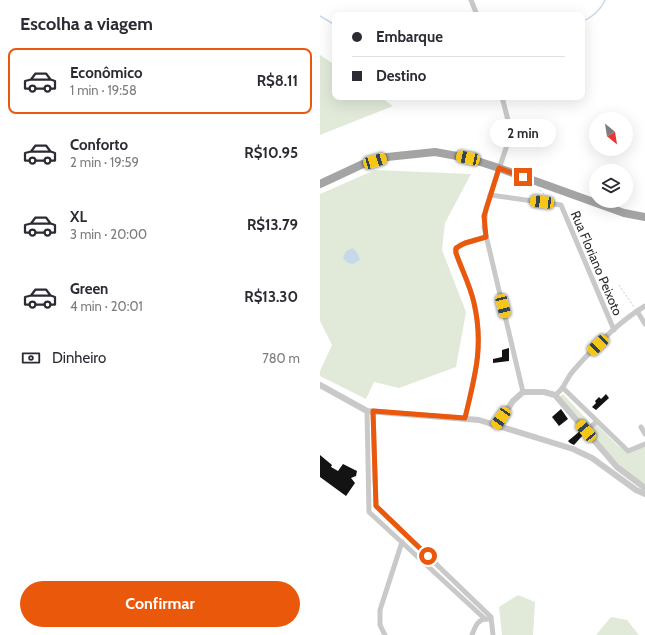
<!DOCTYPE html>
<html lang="pt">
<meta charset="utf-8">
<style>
body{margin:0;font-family:Cabin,sans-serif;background:#f2f2f3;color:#2b2b33;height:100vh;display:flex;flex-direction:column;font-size:15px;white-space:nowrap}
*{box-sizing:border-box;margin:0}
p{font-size:13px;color:#7c7c81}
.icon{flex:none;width:22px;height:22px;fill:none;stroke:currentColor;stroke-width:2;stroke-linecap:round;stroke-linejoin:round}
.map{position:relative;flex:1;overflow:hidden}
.sheet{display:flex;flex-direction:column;background:#fff;width:320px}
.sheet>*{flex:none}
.top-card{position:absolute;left:12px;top:12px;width:253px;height:88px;border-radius:8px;box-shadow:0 4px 16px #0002;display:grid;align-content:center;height:88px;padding:0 20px;background:#fff}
.needle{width:26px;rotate:150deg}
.buttons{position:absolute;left:269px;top:112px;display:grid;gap:8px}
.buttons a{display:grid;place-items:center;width:44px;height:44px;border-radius:50%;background:#fff;box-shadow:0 4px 16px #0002;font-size:20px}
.end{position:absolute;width:18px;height:18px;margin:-9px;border:5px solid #ea580c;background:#fff;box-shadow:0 0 0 2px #fff}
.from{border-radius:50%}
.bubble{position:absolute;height:28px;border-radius:14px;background:#fff;box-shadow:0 4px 16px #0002;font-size:13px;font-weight:700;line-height:28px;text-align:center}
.car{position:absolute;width:12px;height:24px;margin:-12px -6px;border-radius:5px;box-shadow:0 0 3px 1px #0007;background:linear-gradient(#f5c518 24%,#345 0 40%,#f5c518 0 76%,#345 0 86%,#f5c518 0)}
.top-card b{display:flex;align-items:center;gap:14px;height:38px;font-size:15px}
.top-card b+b{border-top:1px solid #e1e1e2}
.top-card i{width:10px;height:10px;background:#2b2b33}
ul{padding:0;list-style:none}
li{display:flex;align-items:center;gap:12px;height:66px;margin:0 8px 6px;padding:0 12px;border:2px solid transparent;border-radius:8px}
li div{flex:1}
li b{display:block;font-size:15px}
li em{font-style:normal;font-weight:700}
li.current{border-color:#ea580c}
li>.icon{width:36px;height:36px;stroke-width:1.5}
h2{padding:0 20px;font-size:18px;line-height:48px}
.pay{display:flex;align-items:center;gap:10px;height:44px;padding:0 20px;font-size:15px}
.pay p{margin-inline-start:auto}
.cta{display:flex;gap:8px;margin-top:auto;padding:8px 20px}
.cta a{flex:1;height:46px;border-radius:24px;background:#ea580c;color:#fff;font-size:16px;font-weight:700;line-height:46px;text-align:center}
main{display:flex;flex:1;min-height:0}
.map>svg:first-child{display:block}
</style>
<main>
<section class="sheet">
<h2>Escolha a viagem</h2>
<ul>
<li class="current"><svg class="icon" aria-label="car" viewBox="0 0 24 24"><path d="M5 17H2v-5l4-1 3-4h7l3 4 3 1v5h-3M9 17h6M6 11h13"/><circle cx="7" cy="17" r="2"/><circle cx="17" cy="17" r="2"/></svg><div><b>Econômico</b><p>1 min · 19:58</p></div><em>R$8.11</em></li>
<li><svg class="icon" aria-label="car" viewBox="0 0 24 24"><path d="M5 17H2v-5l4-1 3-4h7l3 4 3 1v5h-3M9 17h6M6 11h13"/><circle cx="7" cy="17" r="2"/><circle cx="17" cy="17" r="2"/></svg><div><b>Conforto</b><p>2 min · 19:59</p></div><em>R$10.95</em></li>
<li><svg class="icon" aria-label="car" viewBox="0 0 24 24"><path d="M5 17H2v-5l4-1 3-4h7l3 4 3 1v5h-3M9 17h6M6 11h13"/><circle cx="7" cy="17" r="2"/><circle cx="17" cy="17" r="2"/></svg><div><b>XL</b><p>3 min · 20:00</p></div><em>R$13.79</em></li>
<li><svg class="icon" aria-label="car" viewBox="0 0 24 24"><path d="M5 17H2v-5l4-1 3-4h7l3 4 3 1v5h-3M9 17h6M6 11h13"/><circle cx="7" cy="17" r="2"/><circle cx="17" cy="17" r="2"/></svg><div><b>Green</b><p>4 min · 20:01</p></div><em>R$13.30</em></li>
</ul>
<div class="pay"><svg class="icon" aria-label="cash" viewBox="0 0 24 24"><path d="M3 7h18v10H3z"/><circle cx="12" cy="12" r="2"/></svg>Dinheiro<p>780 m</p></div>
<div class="cta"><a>Confirmar</a></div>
</section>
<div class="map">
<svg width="325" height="635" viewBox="0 0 325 635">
<rect width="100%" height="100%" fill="#fff"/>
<g fill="#e1ead9">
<polygon points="0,55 15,65 15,97 60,97 73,106 0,135"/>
<polygon points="55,170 151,174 125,223 122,250 146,312 136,367 79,388 54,382 46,399 0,376 0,371 12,345 0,321 0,194"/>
<polygon points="243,394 270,423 267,427 239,397"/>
<polygon points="276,424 298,446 308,452 325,444 325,484 305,471 269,432"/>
<polygon points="198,595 215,602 213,635 182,635 179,607"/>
<polygon points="291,617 307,620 319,635 276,635"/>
</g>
<polygon fill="#c6d9e9" points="33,248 38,254 40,260 33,264 28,263 23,258 26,251"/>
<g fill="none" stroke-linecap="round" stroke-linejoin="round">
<g stroke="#c6d9e9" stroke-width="1.5">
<polyline points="0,16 15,25"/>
<path d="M262 21C271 19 282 8 285 0"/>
</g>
</g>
<g fill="#131313">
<polygon points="189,348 189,361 173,363 173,359 182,357 182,350"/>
<polygon points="286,394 289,398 276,410 272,407 276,403 275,401 279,397 281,399"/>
<polygon points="241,409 248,419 239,426 232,417"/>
<polygon points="260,431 263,435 254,445 250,443 248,441"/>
<polygon points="0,455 12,465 11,467 18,471 23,464 37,471 36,476 31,478 35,483 26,496 0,477"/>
</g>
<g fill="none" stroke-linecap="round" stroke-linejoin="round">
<g stroke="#c9c9c9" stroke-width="1" stroke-dasharray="2 2" stroke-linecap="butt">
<polyline points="220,190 228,198"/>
<polyline points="299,285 314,307"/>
</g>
<g stroke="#c9c9c9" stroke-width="5">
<polyline points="151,0 157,15"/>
<polyline points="182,97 189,124 190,136 166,208 164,227 203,392"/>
<polyline points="170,195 241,205 294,330"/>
<polyline points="317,311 325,324"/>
<polyline points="243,388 308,451 325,444"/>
<path d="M235 395C244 390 246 379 253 371 274 347 298 322 325 306"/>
<polyline points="47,411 49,512 165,619"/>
<polyline points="53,411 56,506 171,617 173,635"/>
<path d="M145 418C155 376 164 346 154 303 150 284 140 268 135 250L140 245 166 237"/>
<polyline points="321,427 325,434"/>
<polyline points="266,431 276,422"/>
<polyline points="65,635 60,625 60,610 82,542"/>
<path d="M152 635C155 627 158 618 168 619"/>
</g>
<g stroke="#c9c9c9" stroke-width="6">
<polyline points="0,385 47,411 159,420 253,449 272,458 316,490 325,494"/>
<polyline points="177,425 193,401 203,392 224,392 235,395 297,467 325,488"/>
</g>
<polyline stroke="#a4a4a4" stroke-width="8" points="0,184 43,164 67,157 115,152 148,158 179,168 304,213 325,217"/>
</g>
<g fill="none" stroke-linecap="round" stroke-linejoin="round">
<path stroke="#ea580c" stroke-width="5" d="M108 556 56 506 53 411 145 418C155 376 164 346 154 303 150 285 142 270 136 253V248L145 243 166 237 164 216 179 168 203 177"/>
</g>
<g text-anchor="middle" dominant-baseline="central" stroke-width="4" stroke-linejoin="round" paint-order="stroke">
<g font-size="13" fill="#2c2c2c" stroke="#fff">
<text transform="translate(277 263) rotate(67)">Rua Floriano Peixoto</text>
</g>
</g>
</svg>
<div class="buttons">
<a><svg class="needle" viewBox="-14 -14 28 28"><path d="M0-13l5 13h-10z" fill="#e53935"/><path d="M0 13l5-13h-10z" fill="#7c7c81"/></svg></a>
<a><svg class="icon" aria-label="layers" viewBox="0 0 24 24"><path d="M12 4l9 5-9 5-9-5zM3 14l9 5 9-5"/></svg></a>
</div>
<i class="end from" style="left:108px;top:556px"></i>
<i class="end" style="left:203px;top:177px"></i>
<div class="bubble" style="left:170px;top:119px;width:66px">2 min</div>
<i class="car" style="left:148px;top:158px;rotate:282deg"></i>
<i class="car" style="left:55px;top:161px;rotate:73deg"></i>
<i class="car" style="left:222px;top:202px;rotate:277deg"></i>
<i class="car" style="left:183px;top:306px;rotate:166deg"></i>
<i class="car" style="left:278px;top:345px;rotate:226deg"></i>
<i class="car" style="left:181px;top:418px;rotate:214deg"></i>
<i class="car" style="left:266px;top:431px;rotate:320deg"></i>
<div class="top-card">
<b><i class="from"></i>Embarque</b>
<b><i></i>Destino</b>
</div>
</div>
</main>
